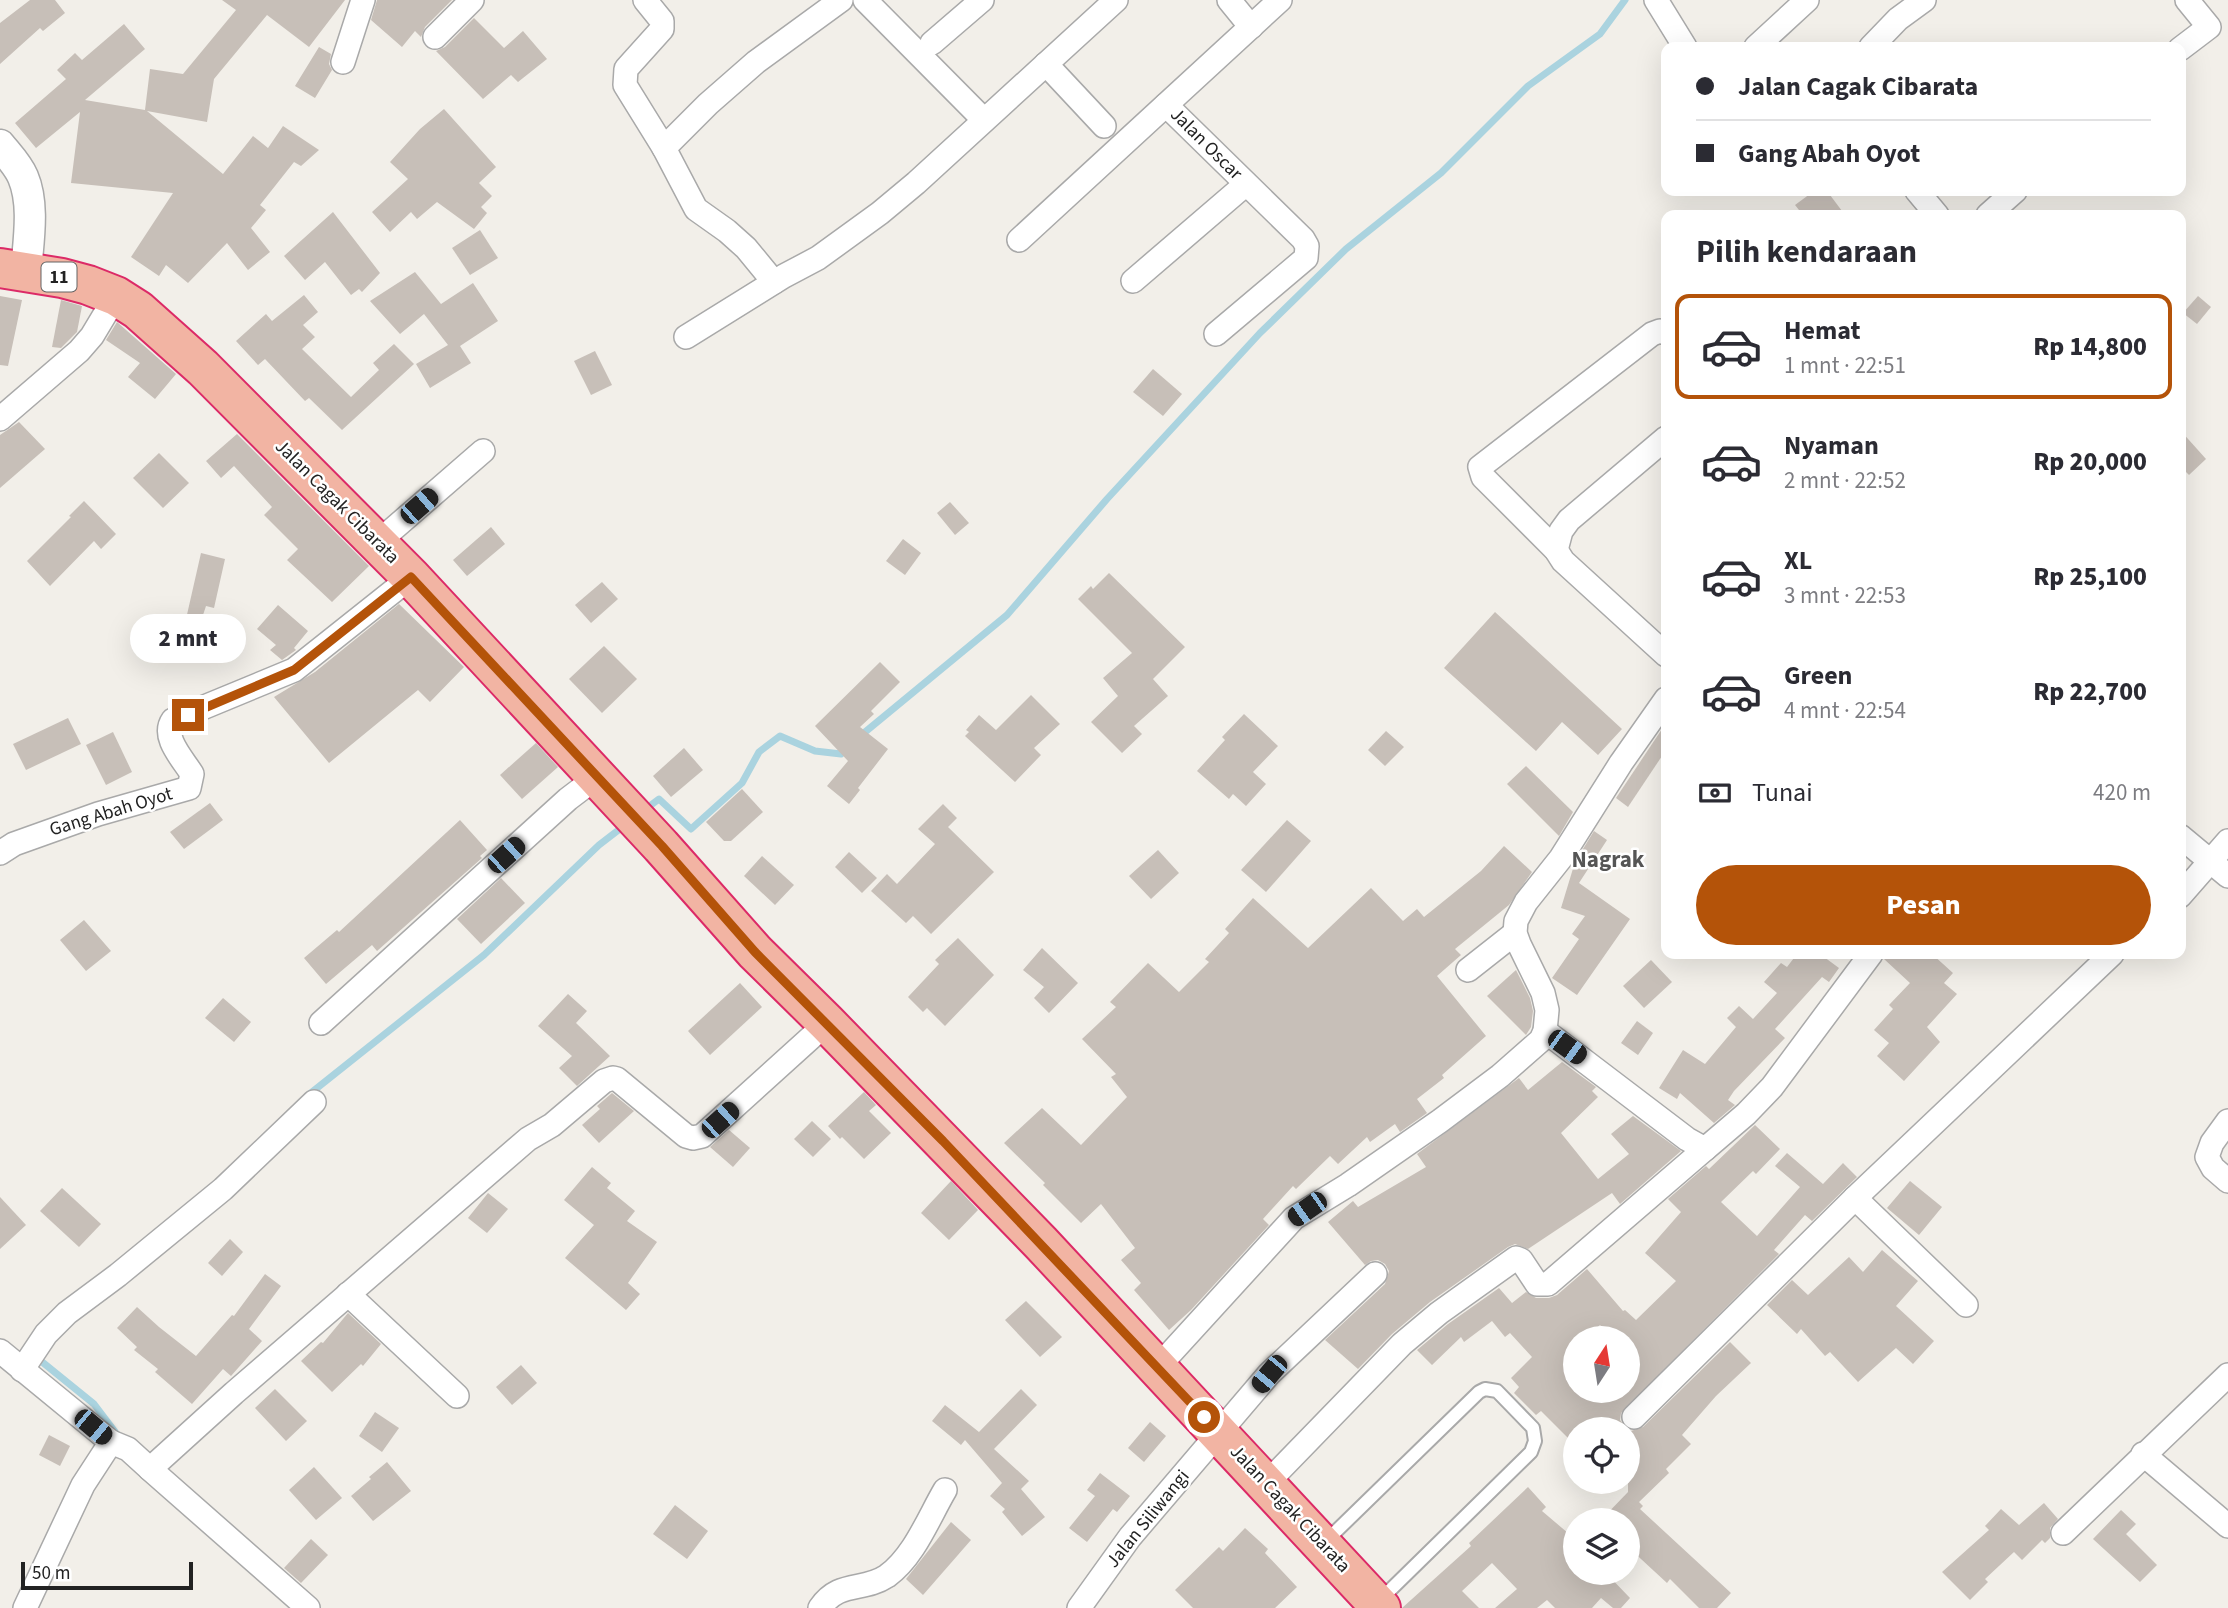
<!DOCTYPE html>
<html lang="id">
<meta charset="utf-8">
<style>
body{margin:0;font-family:"Source Sans 3",sans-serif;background:#f2f2f3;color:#2b2b33;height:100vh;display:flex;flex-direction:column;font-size:26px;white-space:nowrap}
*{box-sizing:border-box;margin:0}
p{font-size:23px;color:#7c7c81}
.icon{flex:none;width:38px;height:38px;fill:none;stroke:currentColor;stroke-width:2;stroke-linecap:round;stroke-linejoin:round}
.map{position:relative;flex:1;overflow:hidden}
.sheet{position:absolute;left:1661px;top:210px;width:525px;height:749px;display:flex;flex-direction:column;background:#fff;border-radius:14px;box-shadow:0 7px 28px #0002}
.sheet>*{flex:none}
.hud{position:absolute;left:1661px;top:42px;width:525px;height:154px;border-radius:14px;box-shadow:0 7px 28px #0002;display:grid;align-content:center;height:154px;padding:0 35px;background:#fff}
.needle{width:46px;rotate:12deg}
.buttons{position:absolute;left:1563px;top:1326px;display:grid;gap:14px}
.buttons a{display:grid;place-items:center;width:77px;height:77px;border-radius:50%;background:#fff;box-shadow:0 7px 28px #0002;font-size:35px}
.scale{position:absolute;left:21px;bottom:18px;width:172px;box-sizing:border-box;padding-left:7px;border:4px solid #222;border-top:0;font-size:19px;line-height:24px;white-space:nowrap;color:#222;-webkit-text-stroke:5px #fff;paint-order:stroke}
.end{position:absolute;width:32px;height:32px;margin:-16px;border:9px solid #b45309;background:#fff;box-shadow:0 0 0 4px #fff}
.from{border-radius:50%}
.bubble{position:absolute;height:49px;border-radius:24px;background:#fff;box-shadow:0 7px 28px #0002;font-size:23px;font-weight:800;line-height:49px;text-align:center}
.car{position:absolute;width:21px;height:42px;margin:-21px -10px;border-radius:9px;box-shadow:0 0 5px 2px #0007;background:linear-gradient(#222 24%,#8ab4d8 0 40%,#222 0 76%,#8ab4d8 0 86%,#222 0)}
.hud b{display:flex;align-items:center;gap:24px;height:66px;font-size:26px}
.hud b+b{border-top:2px solid #e1e1e2}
.hud i{width:18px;height:18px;background:#2b2b33}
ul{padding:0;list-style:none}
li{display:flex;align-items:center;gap:21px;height:105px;margin:0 14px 10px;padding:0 21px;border:4px solid transparent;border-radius:14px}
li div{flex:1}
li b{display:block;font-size:26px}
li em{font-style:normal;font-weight:800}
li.selected{border-color:#b45309}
li>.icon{width:63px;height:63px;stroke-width:1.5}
h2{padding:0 35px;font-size:32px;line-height:84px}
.pay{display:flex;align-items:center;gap:18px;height:77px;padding:0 35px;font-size:26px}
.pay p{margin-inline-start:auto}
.button{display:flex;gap:14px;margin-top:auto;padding:14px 35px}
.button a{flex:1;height:80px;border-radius:42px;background:#b45309;color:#fff;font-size:28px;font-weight:800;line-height:80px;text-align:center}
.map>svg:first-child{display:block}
</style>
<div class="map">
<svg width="2228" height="1608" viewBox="0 0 2228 1608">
<rect width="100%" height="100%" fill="#f2efe9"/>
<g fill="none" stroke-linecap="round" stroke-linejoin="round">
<g stroke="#aad3df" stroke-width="7">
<polyline points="859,737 1007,615 1107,499 1260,333 1346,249 1441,173 1528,86 1600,34 1625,0"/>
<polyline points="643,811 659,799 691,829 742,783 759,752 780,736 815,751 841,754 848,748"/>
<polyline points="307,1096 484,955 599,845 625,825"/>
<polyline points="36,1357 94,1404 116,1433"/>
</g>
</g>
<g fill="#c7bfb8" fill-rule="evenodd">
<polygon points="30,0 55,0 65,13 43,31 40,28 0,64 0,23"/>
<polygon points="222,0 345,0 309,47 267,15 214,79 207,122 147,111 223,174 253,136 268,148 283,126 319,150 301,166 294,162 260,205 266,210 251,228 270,252 248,270 227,243 188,283 166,265 159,276 131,257 173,193 71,183 80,112 36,148 15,123 66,79 57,70 75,53 82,60 124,24 145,49 85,100 145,110 150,69 183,74 236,10"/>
<polygon points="377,0 452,0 425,27 421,37 415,31 402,47 371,20"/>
<polygon points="474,18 504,48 523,31 547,59 518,82 511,75 483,99 436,51 445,47"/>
<polygon points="319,47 331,54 329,64 332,70 315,98 295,86"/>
<polygon points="444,109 496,167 479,183 492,196 481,207 487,213 474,229 437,202 417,219 411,212 390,232 372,212 408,179 390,162 420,129"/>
<polygon points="1814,191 1827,191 1845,215 1803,215 1795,205"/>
<polygon points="333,212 380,273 362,292 359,289 351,295 325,262 305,280 284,256"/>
<polygon points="480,230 498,258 470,275 452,248"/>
<polygon points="415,272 441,304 473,283 498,321 460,346 471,363 430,388 416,364 448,345 424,314 400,334 370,301"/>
<polygon points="304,295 318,312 303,325 315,337 302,349 351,397 379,370 373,363 394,344 414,364 342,430 309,398 305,401 265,359 258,365 236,341 266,314 272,321"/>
<polygon points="0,296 22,300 8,366 0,365"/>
<polygon points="2198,296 2211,307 2197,324 2183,313"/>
<polygon points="61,300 82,306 77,332 61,348 52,347"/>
<polygon points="117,322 176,374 155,399 128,377 140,363 106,340"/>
<polygon points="595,351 612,385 591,395 574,361"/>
<polygon points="1153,369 1182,394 1163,416 1133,392"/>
<polygon points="19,422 45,449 0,488 0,435"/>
<polygon points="2180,430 2206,459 2189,475 2180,466"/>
<polygon points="237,434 369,566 332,602 287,560 298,549 264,515 272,507 234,466 221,478 206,461"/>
<polygon points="159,453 189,483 163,508 133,478"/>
<polygon points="84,501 116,534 101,549 94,541 50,586 27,561 71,517 69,516"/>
<polygon points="950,502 969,523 955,535 937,513"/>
<polygon points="491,527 505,544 467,576 453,560"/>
<polygon points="903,539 921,553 905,575 886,561"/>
<polygon points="201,553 225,559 214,608 206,606 193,645 181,641"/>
<polygon points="1109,573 1185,647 1153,679 1168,696 1134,726 1142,734 1122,753 1091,722 1118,696 1103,678 1132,653 1078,599 1091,586 1093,589"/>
<polygon points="602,582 618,599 591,623 575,605"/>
<polygon points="399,604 464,667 430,702 418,690 329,763 274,697 315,672"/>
<polygon points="278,605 308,631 294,648 296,650 282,660 270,650 276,645 257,629"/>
<polygon points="1495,612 1622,729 1598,755 1562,722 1536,751 1444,668"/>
<polygon points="604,646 637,679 602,713 569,679"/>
<polygon points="880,662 900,682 871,711 874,714 860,727 888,749 858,788 860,790 849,804 827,786 848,761 815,726"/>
<polygon points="1031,695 1060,724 1034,748 1041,755 1015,782 965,736 969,732 966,730 979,715 996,730"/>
<polygon points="1244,714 1278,746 1253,772 1266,784 1246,806 1233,794 1229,799 1197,771 1225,740 1222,737"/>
<polygon points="68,718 81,744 26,770 13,744"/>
<polygon points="1666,723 1666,750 1628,807 1616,798"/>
<polygon points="1386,731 1404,747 1385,766 1368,750"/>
<polygon points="113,732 132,772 106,785 86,745"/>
<polygon points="536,743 558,767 522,799 500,775"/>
<polygon points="684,748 703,770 671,797 653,776"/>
<polygon points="1526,766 1573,812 1559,836 1507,784"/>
<polygon points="742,789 763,812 731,841 724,841 706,822"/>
<polygon points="210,803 223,820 184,849 170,832"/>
<polygon points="943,804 957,818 948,827 994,872 931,934 913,916 906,923 871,891 887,874 897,884 935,844 918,829"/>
<polygon points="460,820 487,850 480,856 482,858 377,951 372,945 326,984 304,958 337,930 339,932"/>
<polygon points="1287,820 1311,841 1266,892 1241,870"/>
<polygon points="1594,831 1607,840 1579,883 1630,919 1577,995 1552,978 1579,939 1572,934 1585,916 1561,908 1575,862"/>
<polygon points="1504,846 1532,872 1509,905 1455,949 1461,955 1437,976 1486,1036 1442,1075 1444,1078 1417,1099 1427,1113 1400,1132 1395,1124 1370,1142 1367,1137 1338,1164 1330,1156 1296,1189 1293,1186 1263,1219 1269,1225 1191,1310 1169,1330 1134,1290 1141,1283 1121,1260 1135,1248 1101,1204 1081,1223 1043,1185 1045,1183 1004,1143 1042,1108 1081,1145 1127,1097 1111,1077 1116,1074 1082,1039 1116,1007 1110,1002 1148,963 1179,992 1209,962 1205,959 1229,933 1225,929 1253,898 1308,948 1371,888 1403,921 1417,909 1424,917 1481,871"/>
<polygon points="1158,850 1179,873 1151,899 1129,876"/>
<polygon points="849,852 877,878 862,893 835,867"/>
<polygon points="762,856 794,885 775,905 744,876"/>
<polygon points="501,878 525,903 481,944 457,919"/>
<polygon points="84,920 111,951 86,971 60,940"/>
<polygon points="958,938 994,975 945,1026 927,1008 923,1012 908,997 939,964 935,960"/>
<polygon points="1042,948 1078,983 1049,1013 1034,998 1044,987 1023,970"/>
<polygon points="1797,954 1820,954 1839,968 1829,982 1822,977 1775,1029 1785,1038 1734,1091 1728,1100 1735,1105 1714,1123 1680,1093 1677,1099 1659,1088 1683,1050 1705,1064 1736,1027 1727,1018 1739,1006 1753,1019 1777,993 1764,982 1781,963 1787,967"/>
<polygon points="1885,954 1932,954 1953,973 1944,983 1957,994 1927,1027 1940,1042 1904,1081 1877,1056 1889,1043 1874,1030 1893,1009 1889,1005 1910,983 1884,959"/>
<polygon points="1651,960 1672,982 1644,1008 1623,986"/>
<polygon points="1516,970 1530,998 1533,1011 1531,1027 1526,1035 1487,996"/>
<polygon points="740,983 762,1007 710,1055 688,1031"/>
<polygon points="568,994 587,1011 576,1023 610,1056 577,1086 559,1068 572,1056 538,1026"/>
<polygon points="223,998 251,1022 234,1042 205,1018"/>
<polygon points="1637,1021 1653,1033 1638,1055 1621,1043"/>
<polygon points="1562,1062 1596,1087 1592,1091 1598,1097 1561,1133 1598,1179 1629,1154 1611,1134 1633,1116 1681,1151 1620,1204 1612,1193 1528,1249 1515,1244 1508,1247 1430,1302 1392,1334 1358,1369 1325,1340 1385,1284 1389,1271 1385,1264 1378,1260 1371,1261 1365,1265 1328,1222 1353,1201 1358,1207 1426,1167 1417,1154 1519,1078 1528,1090"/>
<polygon points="864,1092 876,1105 869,1111 891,1133 864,1159 842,1137 840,1139 828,1126"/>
<polygon points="612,1093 634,1111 599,1143 582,1125 600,1109 597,1106"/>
<polygon points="812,1121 831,1139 813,1157 794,1139"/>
<path d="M1755 1125 1780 1149 1756 1174 1753 1171 1721 1202 1757 1236 1800 1187 1775 1166 1787 1153 1823 1184 1843 1163 1857 1177 1812 1221 1805 1215 1774 1250 1779 1254 1621 1413 1620 1420 1625 1427 1631 1431 1643 1427 1730 1342 1751 1363 1716 1396 1682 1435 1691 1444 1666 1469 1669 1473 1639 1502 1643 1506 1640 1509 1731 1593 1717 1608H1699L1670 1579 1667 1583 1628 1547V1521H1600L1628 1492V1430H1575V1445L1541 1411 1536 1415 1514 1393 1519 1387 1511 1378 1532 1357 1510 1333 1505 1337 1492 1321 1464 1342 1461 1337 1432 1365 1417 1350 1448 1324 1499 1288 1512 1303 1526 1292 1536 1298H1549L1557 1295 1587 1269 1623 1311 1625 1310 1636 1320 1676 1281 1645 1253 1681 1212 1668 1199 1706 1166 1709 1169ZM1600 1325 1614 1339H1628V1391H1575V1339H1585Z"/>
<polygon points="729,1130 750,1148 733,1167 710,1147"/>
<polygon points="592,1167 611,1183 607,1188 635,1211 627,1221 657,1242 628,1283 640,1294 626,1310 565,1258 594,1225 564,1200"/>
<polygon points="951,1181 978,1210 949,1240 921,1213"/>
<polygon points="1910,1181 1942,1207 1919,1235 1887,1208"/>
<polygon points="62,1188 101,1224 79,1247 40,1211"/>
<polygon points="488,1193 508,1209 487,1233 468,1218"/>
<polygon points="0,1197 26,1225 0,1249"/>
<polygon points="230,1239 243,1252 222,1276 208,1263"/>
<polygon points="1882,1250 1918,1281 1896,1306 1934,1341 1913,1364 1896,1348 1858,1382 1830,1352 1825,1356 1801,1329 1797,1334 1767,1305 1792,1280 1808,1295 1849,1257 1863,1272"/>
<polygon points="265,1274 281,1286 249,1329 262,1341 231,1376 223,1369 192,1404 155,1372 158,1369 134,1350 137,1347 117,1328 137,1307 159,1327 196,1356 232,1315 234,1316"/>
<polygon points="1026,1301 1062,1337 1040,1357 1005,1320"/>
<polygon points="348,1313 381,1344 363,1366 361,1364 332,1392 301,1361 321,1342 323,1343"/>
<polygon points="521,1365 537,1383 512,1405 496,1387"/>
<polygon points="275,1389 307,1421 286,1441 255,1408"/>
<polygon points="1021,1389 1037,1405 994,1449 1029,1481 1021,1489 1045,1517 1022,1536 1002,1512 1005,1509 990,1496 1002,1483 965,1440 961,1445 932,1421 945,1405 979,1432"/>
<polygon points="375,1412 399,1428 382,1452 359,1436"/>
<polygon points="1150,1422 1166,1436 1144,1462 1128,1448"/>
<polygon points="49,1435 70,1446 60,1466 39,1455"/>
<polygon points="387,1462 411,1491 373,1521 351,1496 371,1479 369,1477"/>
<polygon points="314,1467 342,1498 316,1520 289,1490"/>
<polygon points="1100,1473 1130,1496 1117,1512 1113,1509 1087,1542 1069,1528 1095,1496 1087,1490"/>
<polygon points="1528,1487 1546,1507 1542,1511 1575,1539 1575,1573 1606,1573 1630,1598 1621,1608 1613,1608 1601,1598 1592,1608 1555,1608 1547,1600 1537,1608 1495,1608 1517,1589 1492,1563 1462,1591 1479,1608 1402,1608 1471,1546 1469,1543"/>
<polygon points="2044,1503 2058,1519 2050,1528 2050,1538 2045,1543 2042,1540 2022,1560 2014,1552 1985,1579 1988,1582 1970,1600 1942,1572 1989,1530 1985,1526 2001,1509 2019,1525"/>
<polygon points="675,1505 708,1531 687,1559 653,1534"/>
<polygon points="2121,1510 2136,1524 2126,1534 2157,1565 2140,1582 2093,1539"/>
<polygon points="951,1522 971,1540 923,1595 906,1579"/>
<polygon points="1245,1528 1268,1549 1265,1553 1297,1587 1275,1608 1193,1608 1175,1590 1219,1547 1223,1551"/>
<polygon points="311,1539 328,1555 301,1583 284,1568"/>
</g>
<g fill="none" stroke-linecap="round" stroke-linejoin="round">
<g stroke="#a9a9a9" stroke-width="16">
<polyline id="service" points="1324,1543 1479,1392 1485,1389 1497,1391 1533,1428 1535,1441 1531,1452 1379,1601"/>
</g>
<g stroke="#a9a9a9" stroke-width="26">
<g id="minor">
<polyline points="645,0 662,21 662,29 626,69 625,85 664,148 696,209 727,231 746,248 774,282"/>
<polyline points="865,0 984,120"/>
<polyline points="1229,0 1251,27"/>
<polyline points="1656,0 1685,47"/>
<polyline points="435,37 472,0"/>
<polyline points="932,43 982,0"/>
<polyline points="1756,47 1807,0"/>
<polyline points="1871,47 1898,19 1924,0"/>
<polyline points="2180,49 2209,27 2187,0"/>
<polyline points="343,62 363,0"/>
<polyline points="1046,64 1104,126"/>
<polyline points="1166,105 1303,239 1307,246 1306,258 1216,334"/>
<polyline points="664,148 708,104 756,62 841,0"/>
<polyline points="1917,191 1937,215"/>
<polyline points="1988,215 2015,191"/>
<polyline points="1019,240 1280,0"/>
<polyline points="1133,281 1246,184"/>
<polyline points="1666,333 1660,331 1652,334 1480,467 1483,477 1556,550 1563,561 1666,655"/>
<polyline points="686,337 784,276 818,258 880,213 916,183 1116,0"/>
<polyline points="0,419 79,351 92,336 116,296"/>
<polyline points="377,543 483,451"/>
<polyline points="1556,550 1561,531 1569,520 1666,438"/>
<polyline points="2180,836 2228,876"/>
<path d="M0 853 14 844 98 814 189 788 192 774C183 759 161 737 173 720L294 670 411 577"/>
<polyline points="2180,896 2228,841"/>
<polyline points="1468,970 1515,933"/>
<polyline points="321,1023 568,799 597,777"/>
<polyline points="1545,1031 1687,1139 1705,1149 1746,1114 1772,1087 1871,954"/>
<polyline points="2228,1121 2212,1143 2207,1157 2213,1168 2228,1181"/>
<polyline points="1855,1198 1966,1305"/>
<polyline points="348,1294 457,1396"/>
<polyline points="0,1351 111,1442"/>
<polyline points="1157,1368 1294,1218 1348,1185 1440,1121 1500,1076 1541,1040 1545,1031 1547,1010 1543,993 1519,944 1515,933 1516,921 1526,902 1561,858 1621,763 1666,699"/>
<polyline points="22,1370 46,1334 67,1313 118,1275 223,1189 314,1102"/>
<polyline points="1634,1417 1855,1198 2112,954"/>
<polyline points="2143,1454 2228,1526"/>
<polyline points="150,1469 308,1608"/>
<polyline points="1266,1484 1402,1344 1439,1313 1516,1258 1521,1260 1537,1284 1548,1284 1705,1149"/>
<polyline points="2063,1533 2228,1375"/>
<polyline points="25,1608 83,1485 111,1442 128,1449 150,1469 234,1393 528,1139 552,1125 604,1081 613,1078 617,1079 686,1136 693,1138 702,1136 827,1023"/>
<path d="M820 1608C839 1580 863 1592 887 1576 914 1557 929 1517 945 1490"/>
<polyline points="1079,1608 1130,1537 1269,1374 1375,1274"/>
</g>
</g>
<g stroke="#a9a9a9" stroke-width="33">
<path id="tertiary" d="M0 145C8 155 18 165 23 177 35 205 28 243 26 272"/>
</g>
<g stroke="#dc2a67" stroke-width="42">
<polyline id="trunk" points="0,268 62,278 88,285 116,296 138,310 203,368 411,577 661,846 755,952 827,1023 1041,1243 1381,1608"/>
</g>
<use href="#service" stroke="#fff" stroke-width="12"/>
<use href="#minor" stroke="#fff" stroke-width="23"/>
<use href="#tertiary" stroke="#fff" stroke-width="30"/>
<use href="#trunk" stroke="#f2b4a3" stroke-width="38"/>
</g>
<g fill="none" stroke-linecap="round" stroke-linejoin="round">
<polyline stroke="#b45309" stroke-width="9" points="188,715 294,670 411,577 662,846 755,952 943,1141 1204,1417"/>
</g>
<g text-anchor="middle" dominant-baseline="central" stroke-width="5" stroke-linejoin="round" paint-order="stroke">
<rect fill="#fff" stroke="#646464" stroke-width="2" x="41.5" y="262.5" width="35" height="29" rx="5"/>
<g font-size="18" font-weight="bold" fill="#222">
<text x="59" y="277">11</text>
</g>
<g font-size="19" fill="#222" stroke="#fff">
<text transform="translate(1206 144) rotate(45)">Jalan Oscar</text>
<text transform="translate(337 502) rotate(45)">Jalan Cagak Cibarata</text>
<text transform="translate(111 812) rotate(-17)">Gang Abah Oyot</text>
<text transform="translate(1290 1509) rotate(47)">Jalan Cagak Cibarata</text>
<text transform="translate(1148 1519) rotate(-51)">Jalan Siliwangi</text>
</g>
<g font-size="23" font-weight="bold" fill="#555" stroke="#fff">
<text x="1608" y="859">Nagrak</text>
</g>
</g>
</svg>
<div class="buttons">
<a><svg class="needle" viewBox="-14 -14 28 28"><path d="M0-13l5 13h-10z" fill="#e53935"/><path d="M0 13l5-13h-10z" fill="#7c7c81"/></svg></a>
<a><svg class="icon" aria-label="locate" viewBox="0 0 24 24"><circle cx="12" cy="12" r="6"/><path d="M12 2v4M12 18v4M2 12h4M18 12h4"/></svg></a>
<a><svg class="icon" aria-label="layers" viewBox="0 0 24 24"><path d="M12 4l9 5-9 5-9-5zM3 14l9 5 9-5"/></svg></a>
</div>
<div class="scale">50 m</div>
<i class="end from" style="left:1204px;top:1417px"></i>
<i class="end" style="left:188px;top:715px"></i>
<div class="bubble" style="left:130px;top:614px;width:116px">2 mnt</div>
<i class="car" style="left:419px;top:506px;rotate:49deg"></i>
<i class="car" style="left:506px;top:855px;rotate:48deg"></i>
<i class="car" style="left:1567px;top:1047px;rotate:126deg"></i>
<i class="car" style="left:720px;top:1120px;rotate:48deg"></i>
<i class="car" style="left:1307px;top:1209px;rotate:235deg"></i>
<i class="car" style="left:1269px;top:1374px;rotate:220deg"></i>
<i class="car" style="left:93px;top:1427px;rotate:130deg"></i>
<div class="hud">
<b><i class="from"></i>Jalan Cagak Cibarata</b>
<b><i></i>Gang Abah Oyot</b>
</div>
<section class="sheet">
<h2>Pilih kendaraan</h2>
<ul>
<li class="selected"><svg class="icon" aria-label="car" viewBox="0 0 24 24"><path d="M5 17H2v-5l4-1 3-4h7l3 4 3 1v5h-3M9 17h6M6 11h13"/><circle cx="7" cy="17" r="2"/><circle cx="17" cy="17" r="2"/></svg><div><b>Hemat</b><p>1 mnt · 22:51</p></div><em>Rp 14,800</em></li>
<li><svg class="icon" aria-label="car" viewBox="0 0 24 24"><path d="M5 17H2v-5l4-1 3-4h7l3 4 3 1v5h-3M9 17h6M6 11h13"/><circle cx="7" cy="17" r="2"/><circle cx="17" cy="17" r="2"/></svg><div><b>Nyaman</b><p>2 mnt · 22:52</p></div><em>Rp 20,000</em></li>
<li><svg class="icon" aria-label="car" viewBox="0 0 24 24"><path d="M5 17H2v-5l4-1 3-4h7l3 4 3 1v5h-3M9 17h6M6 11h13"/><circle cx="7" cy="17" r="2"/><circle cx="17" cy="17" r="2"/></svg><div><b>XL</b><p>3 mnt · 22:53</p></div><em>Rp 25,100</em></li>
<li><svg class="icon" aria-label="car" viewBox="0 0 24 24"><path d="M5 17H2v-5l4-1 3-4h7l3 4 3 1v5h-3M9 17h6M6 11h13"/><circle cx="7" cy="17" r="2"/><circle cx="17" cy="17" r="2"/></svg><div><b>Green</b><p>4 mnt · 22:54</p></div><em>Rp 22,700</em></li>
</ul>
<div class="pay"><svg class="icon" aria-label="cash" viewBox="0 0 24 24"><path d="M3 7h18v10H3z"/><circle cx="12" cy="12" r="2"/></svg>Tunai<p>420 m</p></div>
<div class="button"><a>Pesan</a></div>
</section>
</div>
